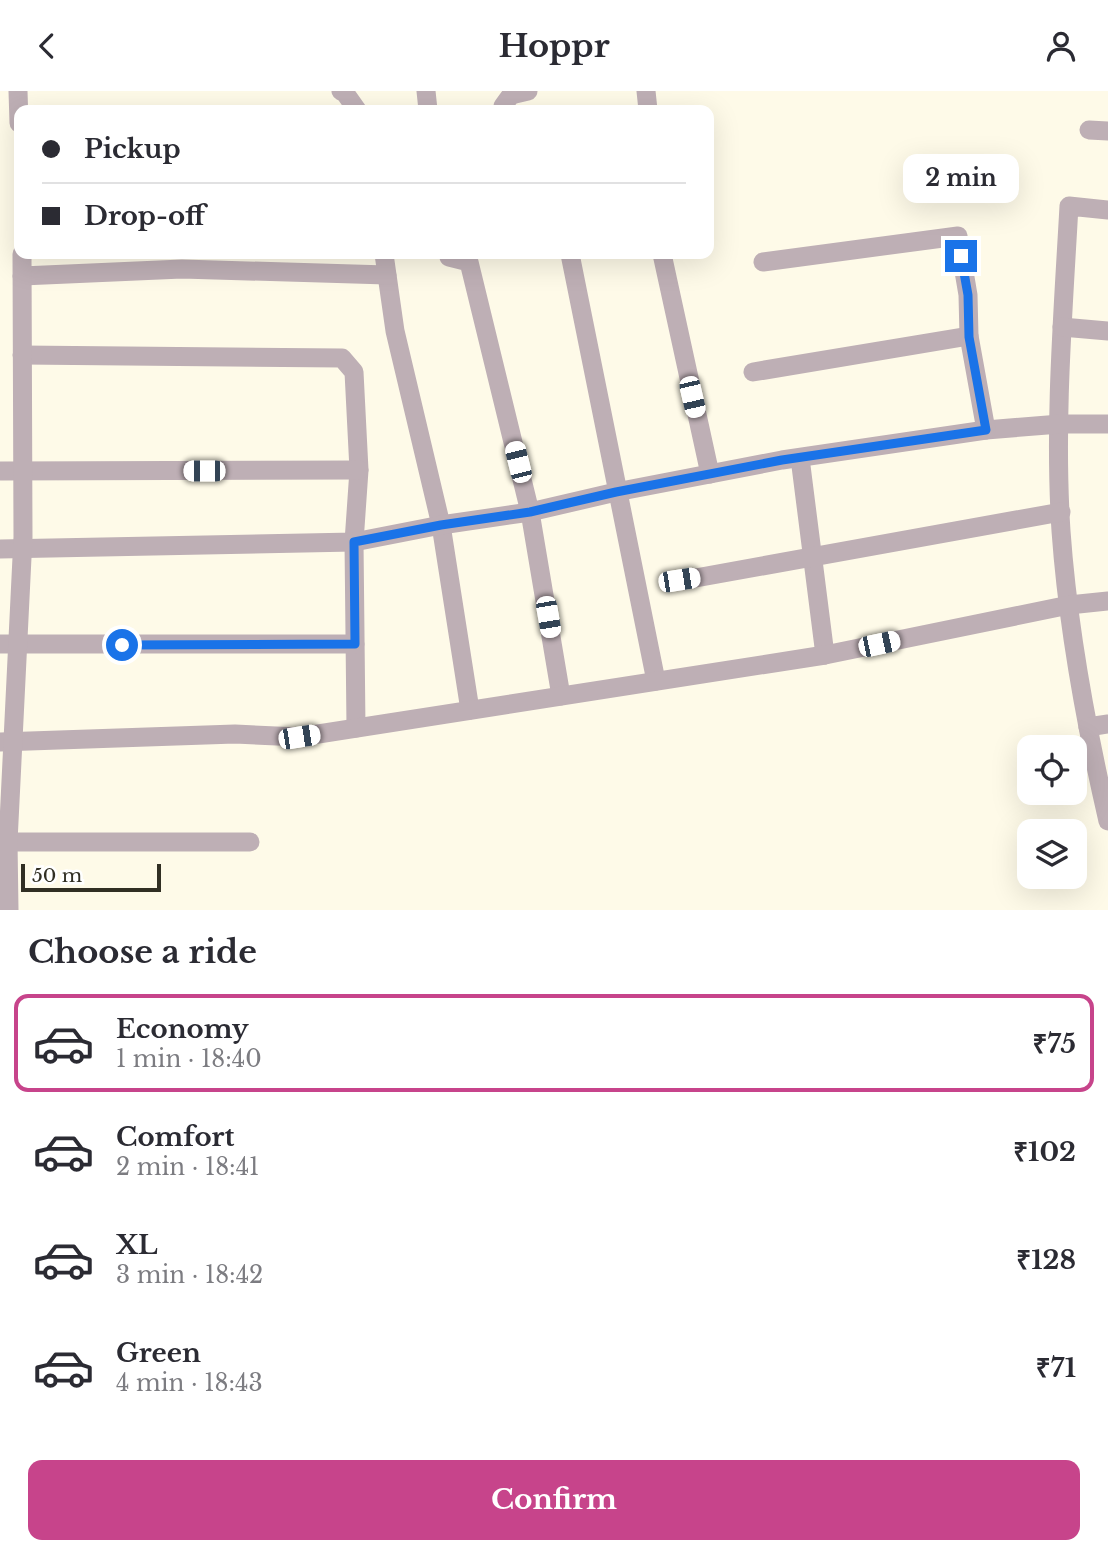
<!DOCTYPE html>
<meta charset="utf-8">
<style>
body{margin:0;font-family:"Libre Baskerville",serif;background:#f7f7f7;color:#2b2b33;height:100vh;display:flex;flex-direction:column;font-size:26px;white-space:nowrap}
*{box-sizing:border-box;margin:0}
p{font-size:23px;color:#7c7c81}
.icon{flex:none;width:38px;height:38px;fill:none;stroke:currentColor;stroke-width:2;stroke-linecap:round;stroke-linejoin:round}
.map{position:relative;height:819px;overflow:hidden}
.side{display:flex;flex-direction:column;background:#fff;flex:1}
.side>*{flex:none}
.hud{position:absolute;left:14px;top:14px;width:700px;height:154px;border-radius:14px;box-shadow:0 7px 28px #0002;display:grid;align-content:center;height:154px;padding:0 28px;background:#fff}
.controls{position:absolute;left:1017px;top:644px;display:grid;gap:14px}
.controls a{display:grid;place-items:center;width:70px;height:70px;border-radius:14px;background:#fff;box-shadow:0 7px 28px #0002;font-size:35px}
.scale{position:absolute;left:21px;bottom:18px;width:140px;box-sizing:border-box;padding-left:7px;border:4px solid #312f23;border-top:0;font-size:19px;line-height:24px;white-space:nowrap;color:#312f23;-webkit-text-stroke:5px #fff;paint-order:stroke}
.end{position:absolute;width:32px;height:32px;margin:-16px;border:9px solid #1a73e8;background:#fff;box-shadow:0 0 0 4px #fff}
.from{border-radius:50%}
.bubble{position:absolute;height:49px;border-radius:14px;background:#fff;box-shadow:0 7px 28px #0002;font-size:23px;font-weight:700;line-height:49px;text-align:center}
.car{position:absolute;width:21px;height:42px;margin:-21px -10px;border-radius:9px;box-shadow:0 0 5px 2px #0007;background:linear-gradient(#fff 24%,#345 0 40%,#fff 0 76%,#345 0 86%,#fff 0)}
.hud b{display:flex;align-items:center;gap:24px;height:66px;font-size:26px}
.hud b+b{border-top:2px solid #e1e1e2}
.hud i{width:18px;height:18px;background:#2b2b33}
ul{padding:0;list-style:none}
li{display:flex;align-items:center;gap:21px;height:98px;margin:0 14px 10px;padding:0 14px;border:4px solid transparent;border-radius:14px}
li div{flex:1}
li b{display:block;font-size:26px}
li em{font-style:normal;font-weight:700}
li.current{border-color:#c7448b}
li>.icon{width:63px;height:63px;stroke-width:1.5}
h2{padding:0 28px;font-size:32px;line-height:84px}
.cta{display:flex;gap:14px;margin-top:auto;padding:14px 28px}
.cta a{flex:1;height:80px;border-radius:14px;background:#c7448b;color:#fff;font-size:28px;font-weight:700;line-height:80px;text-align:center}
header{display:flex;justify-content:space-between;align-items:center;height:91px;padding:0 28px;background:#fff;font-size:32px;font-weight:700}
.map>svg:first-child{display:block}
</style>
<header><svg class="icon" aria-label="back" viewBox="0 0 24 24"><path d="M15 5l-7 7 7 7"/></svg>Hoppr<svg class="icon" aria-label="person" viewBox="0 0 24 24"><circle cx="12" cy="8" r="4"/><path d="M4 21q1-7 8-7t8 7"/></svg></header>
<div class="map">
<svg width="1108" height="819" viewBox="0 0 1108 819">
<rect width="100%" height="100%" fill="#fefae8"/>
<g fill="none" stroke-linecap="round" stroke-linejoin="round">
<g stroke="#beafb5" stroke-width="19">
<polyline points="18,0 19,32"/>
<polyline points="341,0 345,2 357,19"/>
<polyline points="426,0 428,19"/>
<polyline points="646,0 648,19"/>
<polyline points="504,19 503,15 511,4 528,0"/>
<polyline points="1089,39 1108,40"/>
<path d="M1108 119 1069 115C1063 223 1054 333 1061 440 1068 538 1086 635 1108 730"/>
<polyline points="384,163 395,240 441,434 470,619"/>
<polyline points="448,163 449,166 469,171 530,421 561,605"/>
<polyline points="570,163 656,590"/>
<polyline points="662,163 710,383"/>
<polyline points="22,185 182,178 387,184"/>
<polyline points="1062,236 1108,240"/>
<polyline points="22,264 342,267 354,281 359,379 354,451 356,637"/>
<polyline points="753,281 969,245"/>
<polyline points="986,339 1060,333 1108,333"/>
<polyline points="800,367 825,564"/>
<polyline points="0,380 359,379"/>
<polyline points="0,458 354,451 441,434 530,421 616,401 782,369 986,339 969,245 968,204 958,145 763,171"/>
<polyline points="679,490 1061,421"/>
<polyline points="0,553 355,553"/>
<polyline points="1088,636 1108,633"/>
<polyline points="0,651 235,643 299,646 825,564 1069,514 1108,510"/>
<polyline points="0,751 250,751"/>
<polyline points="9,819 8,751 23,446 22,163"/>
</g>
</g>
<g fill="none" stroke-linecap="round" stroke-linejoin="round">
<polyline stroke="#1a73e8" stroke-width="9" points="122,554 355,553 354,451 441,434 530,421 616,401 782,369 986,339 969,246 968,204 961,165"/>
</g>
</svg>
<div class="controls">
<a><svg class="icon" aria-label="locate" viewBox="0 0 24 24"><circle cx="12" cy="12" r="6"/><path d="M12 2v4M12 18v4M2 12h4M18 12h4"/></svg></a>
<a><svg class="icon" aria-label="layers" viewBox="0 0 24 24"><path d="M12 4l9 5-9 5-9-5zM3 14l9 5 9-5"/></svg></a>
</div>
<div class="scale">50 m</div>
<i class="end from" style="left:122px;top:554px"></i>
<i class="end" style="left:961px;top:165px"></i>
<div class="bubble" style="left:903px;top:63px;width:116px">2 min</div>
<i class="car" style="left:692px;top:306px;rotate:167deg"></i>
<i class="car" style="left:518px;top:371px;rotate:346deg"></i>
<i class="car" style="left:204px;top:380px;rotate:270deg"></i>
<i class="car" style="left:679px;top:489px;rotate:81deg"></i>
<i class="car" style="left:548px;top:526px;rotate:170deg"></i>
<i class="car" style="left:879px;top:553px;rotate:78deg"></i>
<i class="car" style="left:299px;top:646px;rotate:81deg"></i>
<div class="hud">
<b><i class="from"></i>Pickup</b>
<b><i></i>Drop-off</b>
</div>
</div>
<section class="side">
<h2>Choose a ride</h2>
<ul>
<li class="current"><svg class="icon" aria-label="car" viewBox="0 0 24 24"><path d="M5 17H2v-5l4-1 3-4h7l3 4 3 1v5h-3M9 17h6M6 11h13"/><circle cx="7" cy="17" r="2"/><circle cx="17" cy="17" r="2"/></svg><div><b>Economy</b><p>1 min · 18:40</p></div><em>₹75</em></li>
<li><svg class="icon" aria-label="car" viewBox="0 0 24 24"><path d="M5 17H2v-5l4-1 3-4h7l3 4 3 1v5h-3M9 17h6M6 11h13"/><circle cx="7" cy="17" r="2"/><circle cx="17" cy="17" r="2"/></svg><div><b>Comfort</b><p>2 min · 18:41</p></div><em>₹102</em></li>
<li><svg class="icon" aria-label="car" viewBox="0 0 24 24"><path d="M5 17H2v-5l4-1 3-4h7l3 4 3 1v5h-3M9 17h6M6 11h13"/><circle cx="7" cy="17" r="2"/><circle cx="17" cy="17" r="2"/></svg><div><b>XL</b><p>3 min · 18:42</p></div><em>₹128</em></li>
<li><svg class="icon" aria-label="car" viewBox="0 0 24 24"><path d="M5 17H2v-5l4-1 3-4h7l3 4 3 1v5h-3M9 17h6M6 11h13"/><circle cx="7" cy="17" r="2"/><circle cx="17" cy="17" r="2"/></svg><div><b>Green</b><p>4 min · 18:43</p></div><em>₹71</em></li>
</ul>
<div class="cta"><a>Confirm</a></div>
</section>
